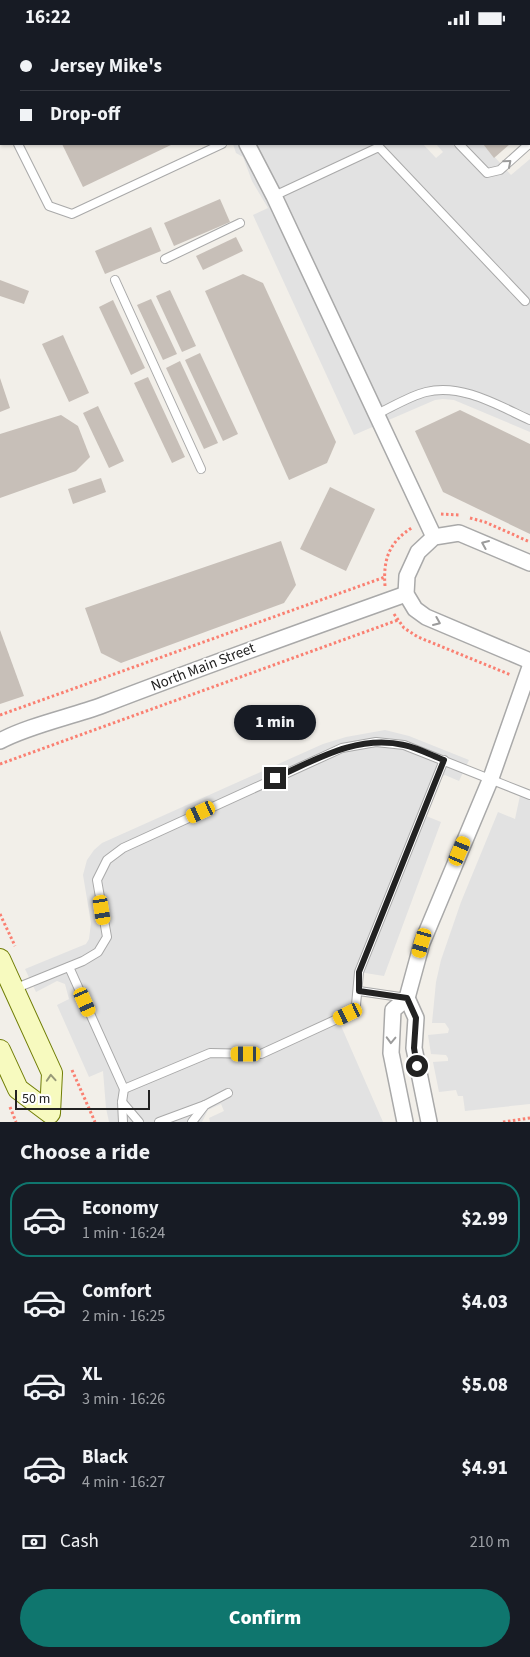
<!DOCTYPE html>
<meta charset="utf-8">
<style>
body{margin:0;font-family:"Source Sans 3",sans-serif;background:#20242c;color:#f1f3f6;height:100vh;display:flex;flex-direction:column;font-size:19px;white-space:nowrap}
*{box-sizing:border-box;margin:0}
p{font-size:16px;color:#9ea1a6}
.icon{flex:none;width:28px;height:28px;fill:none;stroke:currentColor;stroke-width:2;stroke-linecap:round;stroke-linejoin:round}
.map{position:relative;height:1087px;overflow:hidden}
.panel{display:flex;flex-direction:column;background:#171b24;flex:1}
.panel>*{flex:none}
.hud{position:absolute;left:0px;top:0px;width:530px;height:110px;box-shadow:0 1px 4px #0004;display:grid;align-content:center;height:110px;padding:0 20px;background:#171b24}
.scale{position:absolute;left:15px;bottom:12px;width:135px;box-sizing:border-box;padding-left:5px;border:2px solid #222;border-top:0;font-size:14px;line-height:18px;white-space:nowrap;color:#222;-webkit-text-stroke:4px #fff;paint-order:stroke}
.end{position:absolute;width:22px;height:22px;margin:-11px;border:6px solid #222;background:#fff;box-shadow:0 0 0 2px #fff}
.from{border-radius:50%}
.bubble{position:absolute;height:35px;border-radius:18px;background:#171b24;box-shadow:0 1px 4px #0004;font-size:16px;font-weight:800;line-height:35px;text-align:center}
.car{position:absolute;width:15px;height:30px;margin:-15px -8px;border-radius:6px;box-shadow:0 0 4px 1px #0007;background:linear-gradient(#f5c518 24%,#345 0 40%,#f5c518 0 76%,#345 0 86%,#f5c518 0)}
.hud b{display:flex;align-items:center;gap:18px;height:48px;font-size:19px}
.hud b+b{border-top:1px solid #363941}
.hud i{width:12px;height:12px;background:#f1f3f6}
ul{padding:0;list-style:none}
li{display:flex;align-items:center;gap:15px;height:75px;margin:0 10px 8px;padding:0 10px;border:2px solid transparent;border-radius:20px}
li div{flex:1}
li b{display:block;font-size:19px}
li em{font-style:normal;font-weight:800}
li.selected{border-color:#0f766e}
li>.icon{width:45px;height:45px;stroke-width:1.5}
h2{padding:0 20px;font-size:22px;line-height:60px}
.pay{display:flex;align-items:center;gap:12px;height:55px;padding:0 20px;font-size:19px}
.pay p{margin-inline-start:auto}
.cta{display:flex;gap:10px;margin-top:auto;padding:10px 20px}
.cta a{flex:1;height:58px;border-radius:30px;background:#0f766e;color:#fff;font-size:20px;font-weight:800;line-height:58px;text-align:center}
.status{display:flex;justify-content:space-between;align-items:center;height:35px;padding:0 25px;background:#171b24;direction:ltr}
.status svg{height:14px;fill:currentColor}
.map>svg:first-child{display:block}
</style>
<div class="status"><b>16:22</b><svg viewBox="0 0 49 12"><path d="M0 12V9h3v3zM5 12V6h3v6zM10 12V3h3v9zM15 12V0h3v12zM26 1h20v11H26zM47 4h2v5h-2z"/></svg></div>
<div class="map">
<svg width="530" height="1087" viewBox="0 0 530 1087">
<rect width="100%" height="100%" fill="#f2efe9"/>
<g fill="#e2e2e2">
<polygon points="233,109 423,109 436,123 443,117 436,109 483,109 511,140 530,124 530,397 454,365 443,364 435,365 354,400 253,180 268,173 252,146 243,122 236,118"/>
<polygon points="385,695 409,701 469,725 459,746 445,740 437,744 424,776 426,781 441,787 384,941 359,937 356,970 338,984 383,1087 210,1087 209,1083 224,1076 221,1069 208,1075 202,1087 109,1087 106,1073 103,1036 89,1042 57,970 69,964 65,949 57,946 36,957 25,934 86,909 89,904 91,888 83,840 87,825 94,815 102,808 323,709 346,702"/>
<polygon points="521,756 530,760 530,1069 465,1076 463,1061 458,1061 456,1055 439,1057 433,1027 448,1026 448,1023 446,1020 431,1019 428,1000 448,998 449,994 445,988 432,988 436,947 441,925 461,867 498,777 515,784"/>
</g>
<g fill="#c7bfb8">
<polygon points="62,109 173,109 83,152"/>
<polygon points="483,109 510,109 494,123"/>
<polygon points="220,164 230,187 174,211 164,188"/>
<polygon points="151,192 161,216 105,239 95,216"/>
<polygon points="236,202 243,216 203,235 196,221"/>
<polygon points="243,239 263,248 336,407 327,428 289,445 205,256"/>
<polygon points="0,245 29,256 24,269 0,261"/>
<polygon points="170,255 196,311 182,317 156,261"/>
<polygon points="151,264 177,319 163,325 137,270"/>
<polygon points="113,265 145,333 131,340 99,272"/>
<polygon points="63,300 89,358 69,367 42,309"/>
<polygon points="200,318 238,399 223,406 185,325"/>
<polygon points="180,326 218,408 204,414 166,333"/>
<polygon points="148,342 185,422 172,428 134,348"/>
<polygon points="0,343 10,373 0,377"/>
<polygon points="98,371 124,426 109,433 83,378"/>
<polygon points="460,375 530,409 530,499 443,457 415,396"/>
<polygon points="61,380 78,391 90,422 76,436 0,463 0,399"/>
<polygon points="101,443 106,457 73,469 68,454"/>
<polygon points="330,452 375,474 346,536 300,514"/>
<polygon points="281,506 296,550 284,568 121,628 101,618 85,573"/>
<polygon points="0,595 24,661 0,669"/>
</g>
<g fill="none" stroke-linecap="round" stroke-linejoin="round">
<g stroke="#a9a9a9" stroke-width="10">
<g id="lane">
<polyline points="360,0 362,1"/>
<polyline points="456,1 458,0"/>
<polyline points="529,16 530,15"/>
<polyline points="0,74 1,76"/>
<polyline points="18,109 49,171 72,179 222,109"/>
<polyline points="459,109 487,138 500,135 530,108"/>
<polyline points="274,161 379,112 525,266"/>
<polyline points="165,224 240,188"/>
<polyline points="115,245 201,434"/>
<path d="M377 379C392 372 410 361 426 357 462 348 499 371 530 385"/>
<polyline points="69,932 124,1054 210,1018 261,1019 348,979 356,970 359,937 444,725"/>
<polyline points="14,954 83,926 98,917 107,902 97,845 107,825 123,813 342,713 376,707 404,710 530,760"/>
<polyline points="359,956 407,963"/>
<polyline points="122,1067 139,1087"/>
<polyline points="123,1087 122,1067 124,1054"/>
<polyline points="159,1087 205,1070"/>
<polyline points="192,1087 205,1070 228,1058"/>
</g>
</g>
<g stroke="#a9a9a9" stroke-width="18">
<g id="street">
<polyline points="195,0 196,1"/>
<polyline points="247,109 274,161 434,502"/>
<polyline points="530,528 459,498 434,502 418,517 407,541 406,559 415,574 426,582 530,626"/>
<path d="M0 706C30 690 71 682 103 670 204 631 305 595 406 559"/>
<polyline points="407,963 422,908 491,743 530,632"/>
<polyline points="407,963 416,983 414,1013 429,1087"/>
<polyline points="405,1087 391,1018 393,975 407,963"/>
</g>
</g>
<g stroke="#707d05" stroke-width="22">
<polyline id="secondary" points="0,924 52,1038 50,1078 18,1054 0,1015"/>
</g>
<g stroke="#fa8072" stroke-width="3" stroke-dasharray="2.5 2.5" stroke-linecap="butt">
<polyline points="441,479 459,480"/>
<polyline points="470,483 485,487 530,507"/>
<path d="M385 551C383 524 389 507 413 492"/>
<polyline points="394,579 404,593 418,602 511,640"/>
<polyline points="0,680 385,542"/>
<polyline points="0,729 398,585"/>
<polyline points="0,879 15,911"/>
<polyline points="72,1035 95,1087"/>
<polyline points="10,1072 16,1087"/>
<polyline points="503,1087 530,1083"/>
</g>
<use href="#lane" stroke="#fff" stroke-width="8"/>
<use href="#street" stroke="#fff" stroke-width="15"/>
<use href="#secondary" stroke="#f7fabf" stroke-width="20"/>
</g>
<defs><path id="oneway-chevron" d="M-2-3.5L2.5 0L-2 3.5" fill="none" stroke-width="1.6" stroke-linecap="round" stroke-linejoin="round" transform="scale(1.25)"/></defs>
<g stroke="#9c9c9c">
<use href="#oneway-chevron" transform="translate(508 128) rotate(-41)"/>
<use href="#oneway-chevron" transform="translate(485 509) rotate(-157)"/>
<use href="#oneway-chevron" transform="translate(437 587) rotate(23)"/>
<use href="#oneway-chevron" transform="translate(391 1005) rotate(92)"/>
</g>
<use stroke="#979978" href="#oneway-chevron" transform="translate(51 1043) rotate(-94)"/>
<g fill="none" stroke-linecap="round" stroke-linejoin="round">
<path stroke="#222" stroke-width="6" d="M275 743C315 725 358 699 404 710 418 713 431 720 444 725L359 937V956L407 963 416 983 414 1013 417 1031"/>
</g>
<g text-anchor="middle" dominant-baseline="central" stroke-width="4" stroke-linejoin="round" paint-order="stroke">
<g font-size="15" fill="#222" stroke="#fff">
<text transform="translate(203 632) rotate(-21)">North Main Street</text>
</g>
</g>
</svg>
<div class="scale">50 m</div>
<i class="end from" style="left:417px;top:1031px"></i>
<i class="end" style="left:275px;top:743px"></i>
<div class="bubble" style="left:234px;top:670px;width:82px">1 min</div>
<i class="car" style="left:201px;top:777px;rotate:245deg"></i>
<i class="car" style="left:460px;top:816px;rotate:23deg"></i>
<i class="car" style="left:102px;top:875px;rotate:171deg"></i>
<i class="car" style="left:422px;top:908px;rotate:196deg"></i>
<i class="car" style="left:85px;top:967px;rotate:156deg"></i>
<i class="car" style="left:348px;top:979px;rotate:244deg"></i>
<i class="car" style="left:246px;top:1019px;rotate:270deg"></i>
<div class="hud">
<b><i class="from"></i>Jersey Mike's</b>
<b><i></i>Drop-off</b>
</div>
</div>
<section class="panel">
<h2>Choose a ride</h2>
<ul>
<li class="selected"><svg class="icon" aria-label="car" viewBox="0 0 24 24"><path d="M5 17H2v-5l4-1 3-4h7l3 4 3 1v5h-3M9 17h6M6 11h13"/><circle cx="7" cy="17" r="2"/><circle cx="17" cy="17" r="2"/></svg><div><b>Economy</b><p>1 min · 16:24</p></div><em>$2.99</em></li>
<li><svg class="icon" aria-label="car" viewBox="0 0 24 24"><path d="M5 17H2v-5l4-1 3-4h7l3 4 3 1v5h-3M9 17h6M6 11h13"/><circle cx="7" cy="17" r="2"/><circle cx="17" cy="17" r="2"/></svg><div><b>Comfort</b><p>2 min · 16:25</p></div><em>$4.03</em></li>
<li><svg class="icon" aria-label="car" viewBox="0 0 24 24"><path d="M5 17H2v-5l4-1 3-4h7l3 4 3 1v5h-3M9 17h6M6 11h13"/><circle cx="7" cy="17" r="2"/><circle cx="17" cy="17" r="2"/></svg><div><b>XL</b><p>3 min · 16:26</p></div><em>$5.08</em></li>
<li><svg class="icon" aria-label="car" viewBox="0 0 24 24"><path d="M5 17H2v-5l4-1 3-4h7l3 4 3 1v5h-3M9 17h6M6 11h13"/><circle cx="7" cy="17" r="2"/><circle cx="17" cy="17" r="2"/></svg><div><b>Black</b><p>4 min · 16:27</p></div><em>$4.91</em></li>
</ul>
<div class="pay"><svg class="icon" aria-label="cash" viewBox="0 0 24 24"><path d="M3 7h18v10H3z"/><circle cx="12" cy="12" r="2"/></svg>Cash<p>210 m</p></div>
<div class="cta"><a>Confirm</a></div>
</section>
